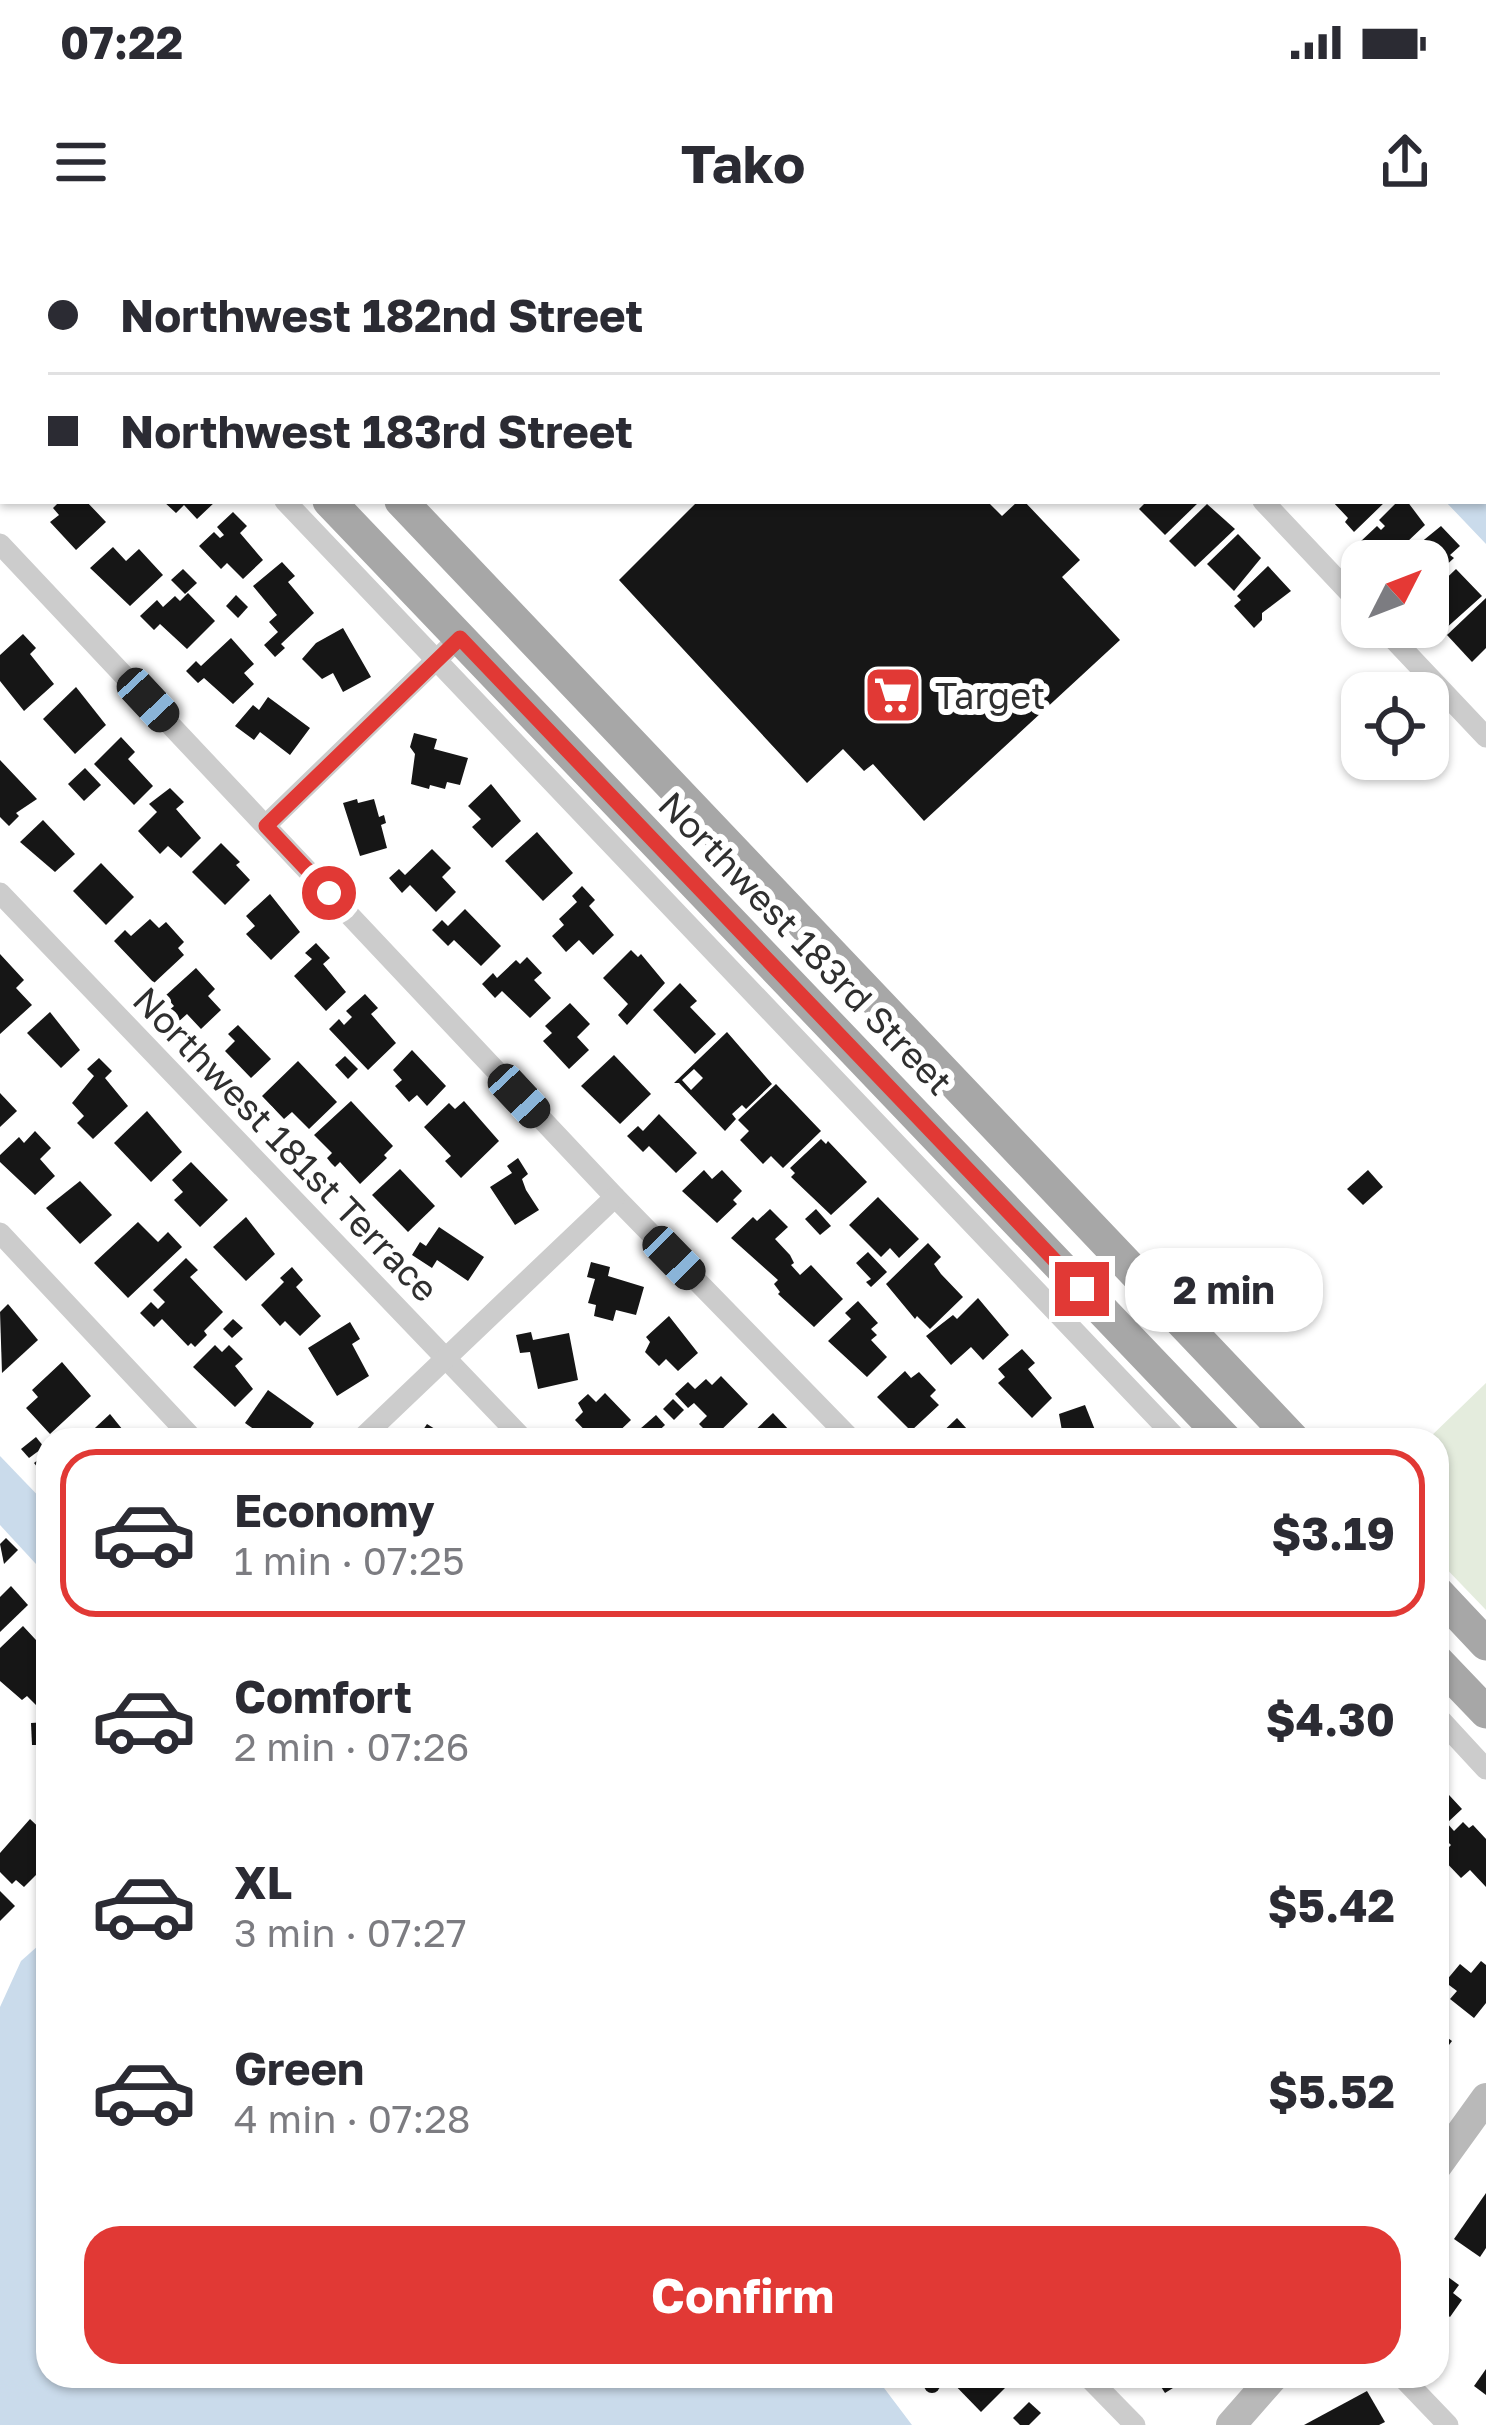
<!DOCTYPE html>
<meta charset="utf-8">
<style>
body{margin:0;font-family:"Golos Text",sans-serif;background:#f2f2f3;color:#2b2b33;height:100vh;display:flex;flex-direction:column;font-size:45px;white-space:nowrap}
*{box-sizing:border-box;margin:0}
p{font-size:39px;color:#7c7c81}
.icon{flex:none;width:66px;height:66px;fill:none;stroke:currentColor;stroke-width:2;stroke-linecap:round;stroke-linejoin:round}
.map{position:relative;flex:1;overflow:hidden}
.sheet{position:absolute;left:36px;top:1188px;width:1413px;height:960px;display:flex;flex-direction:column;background:#fff;border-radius:36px;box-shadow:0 3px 9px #0004}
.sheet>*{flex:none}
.hud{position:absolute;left:0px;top:0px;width:1488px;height:264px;box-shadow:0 3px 9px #0004;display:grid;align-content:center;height:264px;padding:0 48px;background:#fff}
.needle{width:78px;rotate:48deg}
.tools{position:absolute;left:1341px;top:300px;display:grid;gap:24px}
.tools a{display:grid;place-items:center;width:108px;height:108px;border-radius:24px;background:#fff;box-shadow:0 3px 9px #0004;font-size:60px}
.end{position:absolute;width:54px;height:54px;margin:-27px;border:15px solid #e13935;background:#fff;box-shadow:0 0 0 6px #fff}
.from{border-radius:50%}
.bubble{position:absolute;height:84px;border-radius:36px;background:#fff;box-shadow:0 3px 9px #0004;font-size:39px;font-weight:700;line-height:84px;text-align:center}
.car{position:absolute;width:36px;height:72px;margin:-36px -18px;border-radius:15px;box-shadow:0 0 9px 3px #0007;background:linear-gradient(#222 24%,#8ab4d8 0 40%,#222 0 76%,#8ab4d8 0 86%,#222 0)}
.hud b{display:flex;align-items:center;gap:42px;height:114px;font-size:45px}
.hud b+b{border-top:3px solid #e1e1e2}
.hud i{width:30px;height:30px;background:#2b2b33}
ul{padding:21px 0 0;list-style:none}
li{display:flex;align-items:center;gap:36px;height:168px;margin:0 24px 18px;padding:0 24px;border:6px solid transparent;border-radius:36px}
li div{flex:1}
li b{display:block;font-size:45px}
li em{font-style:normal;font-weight:700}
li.current{border-color:#e13935}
li>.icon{width:108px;height:108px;stroke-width:1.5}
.button{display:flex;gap:24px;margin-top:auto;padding:24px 48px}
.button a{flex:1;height:138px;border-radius:36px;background:#e13935;color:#fff;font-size:48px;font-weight:700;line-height:138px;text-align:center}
.status{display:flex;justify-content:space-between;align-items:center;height:84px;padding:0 60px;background:#fff;direction:ltr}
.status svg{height:33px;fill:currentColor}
header{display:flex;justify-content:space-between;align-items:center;height:156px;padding:0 48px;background:#fff;font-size:54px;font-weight:700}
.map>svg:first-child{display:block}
</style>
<div class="status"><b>07:22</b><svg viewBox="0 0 49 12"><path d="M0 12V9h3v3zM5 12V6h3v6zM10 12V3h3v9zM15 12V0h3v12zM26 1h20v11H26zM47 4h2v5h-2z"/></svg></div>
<header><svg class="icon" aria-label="menu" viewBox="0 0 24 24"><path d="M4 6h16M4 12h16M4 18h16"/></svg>Tako<svg class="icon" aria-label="share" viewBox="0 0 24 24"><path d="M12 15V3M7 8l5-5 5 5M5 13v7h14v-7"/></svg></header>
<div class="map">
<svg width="1486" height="2185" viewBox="0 0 1486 2185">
<rect width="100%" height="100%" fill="#fff"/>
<polygon fill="#e4ecdd" points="1486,1143 1486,1370 1437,1319 1437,1200 1427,1200"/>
<g fill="#cadbeb">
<polygon points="1202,0 1486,0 1486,304 1445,261 1485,261 1485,3"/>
<polygon points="0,1216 48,1266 48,1337 0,1285"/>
<polygon points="48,1697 48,2136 875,2136 912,2185 0,2185 0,1767 21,1721"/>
</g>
<g fill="#161616" fill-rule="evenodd">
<polygon points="60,261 86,261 106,282 76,310 50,282 59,275 53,268"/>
<polygon points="163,261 216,261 197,279 184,265 176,273"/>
<polygon points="698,261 987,261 1002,276 1018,261 1024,261 1080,320 1062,337 1120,400 924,581 873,524 864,531 843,509 807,543 619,340"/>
<polygon points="1147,261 1200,261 1165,295 1139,269"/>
<polygon points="1332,261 1386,261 1354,292 1345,282 1348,278"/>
<polygon points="1398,261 1407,261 1425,285 1387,321 1379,321 1360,302 1377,286 1381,290 1385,286 1379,280"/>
<polygon points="1207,264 1235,289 1195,327 1169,301"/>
<polygon points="233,272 247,286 240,293 263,320 243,339 227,323 221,329 199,306 214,292 220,298 224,295 217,287"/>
<polygon points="1441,286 1460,306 1450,315 1454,318 1428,342 1428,321 1398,321"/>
<polygon points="1238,294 1261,318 1234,351 1207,324"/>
<polygon points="113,307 126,321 139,309 163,335 130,366 90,328"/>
<polygon points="282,322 295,336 288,342 314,373 281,404 285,408 275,417 264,405 278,392 269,382 277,375 253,346"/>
<polygon points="1268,326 1291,351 1262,373 1262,380 1254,388 1234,366 1241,360 1237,356"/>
<polygon points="183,329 197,343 185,354 171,340"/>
<polygon points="1456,329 1482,356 1444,390 1428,374 1437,365 1432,352"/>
<polygon points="188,353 215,381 187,409 160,384 154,390 140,376 157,360 163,367 175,356 180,361"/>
<polygon points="236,355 248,367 238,378 226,366"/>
<polygon points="1486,358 1486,408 1472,422 1447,395"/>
<polygon points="343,388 371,437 343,452 333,433 322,439 302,419 316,403"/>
<polygon points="23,394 36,408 30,414 54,444 24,471 0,441 0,415"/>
<polygon points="231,398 254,424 244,433 254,444 233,464 204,438 198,443 186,431 196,421 201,426"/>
<polygon points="76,447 106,485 75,514 43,479"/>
<polygon points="268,457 310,488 290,515 260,492 254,500 235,486 253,465 259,470"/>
<polygon points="414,493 437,499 434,509 468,518 460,545 447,542 445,549 430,545 429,549 411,544 415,514 410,507"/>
<polygon points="121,497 135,512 128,519 153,546 134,565 94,524"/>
<polygon points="0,520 37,559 16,573 19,576 9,586 0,577"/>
<polygon points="85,528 101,545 84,561 68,544"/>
<polygon points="491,544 521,581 492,608 472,587 481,579 468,566"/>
<polygon points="170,548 184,562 176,569 201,598 181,618 168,606 160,614 138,591 157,572 149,564"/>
<polygon points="357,559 358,563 374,559 379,577 384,575 386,583 381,585 387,608 360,616 343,563"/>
<polygon points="43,580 75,614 55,632 20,602"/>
<polygon points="537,592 573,633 543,661 505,621"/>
<polygon points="221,603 240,622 236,625 250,640 225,665 192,632"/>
<polygon points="432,609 451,628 442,637 456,652 436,672 410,645 402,653 389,638 399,629 405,635"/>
<polygon points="101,623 134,657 106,685 73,651"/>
<polygon points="582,646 595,660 589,666 614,695 593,715 579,700 566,712 552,696 564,685 559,679 577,662 572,656"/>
<polygon points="270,654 300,692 271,720 246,694 255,686 246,676"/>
<polygon points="465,669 501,706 481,726 454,700 448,706 432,690 442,680 448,686"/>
<polygon points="150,679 159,688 166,682 184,702 178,708 184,715 154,743 114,701 125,690 131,696"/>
<polygon points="316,703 330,718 323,724 346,752 326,771 294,736 312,719 305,713"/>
<polygon points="631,710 638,717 641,714 665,743 627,785 618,775 628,764 603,738"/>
<polygon points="0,714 24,740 16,748 32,765 0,794"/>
<polygon points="527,717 542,733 534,740 551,758 530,778 502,751 495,758 482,744 493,733 497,738 516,720 520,724"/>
<polygon points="196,728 215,749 208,756 221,770 201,789 187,774 177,783 167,772 174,766 165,756"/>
<polygon points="680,743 697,761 690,767 716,794 695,814 653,770"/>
<polygon points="365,754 378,768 371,774 396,803 368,830 329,789 339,779 344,785 352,777 346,771"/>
<polygon points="570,763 590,784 577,797 589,810 569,829 543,801 552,793 545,786"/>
<polygon points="50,772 80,810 61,828 27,793"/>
<polygon points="238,785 271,819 251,838 225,811 235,801 228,794"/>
<path d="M727 792 772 844 746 869 742 865 732 874 736 879 725 891 679 843H674ZM694 829 703 838 691 850 682 840Z"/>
<polygon points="412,810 446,846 427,866 417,855 409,862 395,846 402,840 393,830"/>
<polygon points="614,815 651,854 620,884 581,846"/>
<polygon points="345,816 358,829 348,839 335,825"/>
<polygon points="99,818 112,831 105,838 128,866 93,899 77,883 84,876 72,863 94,836 87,829"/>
<polygon points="298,821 337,862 309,889 292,872 284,879 262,856"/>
<polygon points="776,844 821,891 783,928 771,916 763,924 740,900 749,891 738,880"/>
<polygon points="0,853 17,871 0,887"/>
<polygon points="351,861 393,906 384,915 387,918 360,944 340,922 335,927 331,923 327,918 332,913 314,895"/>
<polygon points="464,861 499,901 461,938 445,921 451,916 424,887 449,863 455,869"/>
<polygon points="147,871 182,912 151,942 114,903"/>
<polygon points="659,874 697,913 676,933 649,906 643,912 627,896 638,886 643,891"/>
<polygon points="35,891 51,908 40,919 55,936 35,955 0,922 0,915 19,897 24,903"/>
<polygon points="821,899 826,904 828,901 867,942 831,975 791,937 795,933 790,928"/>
<polygon points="518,918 528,934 522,939 526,950 539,970 515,985 490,947 512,933 507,926"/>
<polygon points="191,922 228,960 200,987 174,960 183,952 172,940"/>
<polygon points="400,929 435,966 408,992 372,955"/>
<polygon points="704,930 712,939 722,930 742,951 733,960 737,964 717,983 682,951"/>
<polygon points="1368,930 1383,947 1363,965 1347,949"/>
<polygon points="80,941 112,975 80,1004 46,968"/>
<polygon points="878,957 919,999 899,1018 890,1008 881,1017 849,985"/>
<polygon points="770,969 788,987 775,999 790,1015 794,1023 791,1025 800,1035 811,1025 843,1059 814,1087 778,1054 780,1052 774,1044 778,1040 731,998 753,977 757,981"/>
<polygon points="816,969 831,986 820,995 805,979"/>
<polygon points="246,977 275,1014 246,1041 213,1007"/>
<polygon points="138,982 158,1002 168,992 182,1007 128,1058 94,1023"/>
<polygon points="439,987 484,1017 468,1041 437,1020 432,1028 412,1015 420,1002 426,1006"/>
<polygon points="928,1003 941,1017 934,1024 941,1034 963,1057 930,1089 917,1076 915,1079 886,1044"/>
<polygon points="868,1012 887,1032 871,1047 866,1042 871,1039 856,1023"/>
<polygon points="186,1018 198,1030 190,1037 223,1072 204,1091 207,1095 195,1107 191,1103 188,1106 162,1079 154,1087 140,1073 151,1062 158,1069 165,1062 153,1050"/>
<polygon points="591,1022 610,1027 608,1036 644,1047 636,1075 616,1070 613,1081 594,1076 596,1065 588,1063 595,1039 587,1037"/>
<polygon points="292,1027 303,1040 296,1047 321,1076 300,1096 285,1081 280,1086 261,1065 284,1042 280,1038"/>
<polygon points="978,1058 1009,1095 983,1120 971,1107 951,1125 926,1096 953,1075 957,1079"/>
<polygon points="858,1061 878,1083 871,1089 877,1095 871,1100 887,1117 867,1137 828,1101 851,1079 845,1073"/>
<polygon points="8,1064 38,1100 2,1133 0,1072"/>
<polygon points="669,1076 698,1113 678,1131 666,1119 659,1126 645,1112 650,1102 646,1097"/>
<polygon points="233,1079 243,1088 232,1098 223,1089"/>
<polygon points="350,1082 360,1099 352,1104 369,1136 337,1156 308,1108"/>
<polygon points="531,1092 533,1100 569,1093 578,1140 538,1149 530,1112 520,1113 516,1095"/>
<polygon points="215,1105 222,1112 229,1105 243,1119 235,1126 253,1149 235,1167 193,1127"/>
<polygon points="1022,1109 1035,1123 1028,1129 1052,1158 1032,1178 998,1143 1005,1137 998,1129"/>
<polygon points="62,1122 91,1156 50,1194 26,1168 38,1157 32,1150"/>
<polygon points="905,1131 911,1138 919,1132 936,1150 930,1156 939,1165 911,1191 877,1157"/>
<polygon points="721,1136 748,1164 713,1198 699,1184 707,1176 694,1163 688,1168 675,1154 688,1142 695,1149 706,1139 712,1145"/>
<polygon points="268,1150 314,1183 302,1200 269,1200 245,1183"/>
<polygon points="605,1153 631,1180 610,1200 594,1200 575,1180 583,1172 578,1163 588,1154 596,1162"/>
<polygon points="673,1159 684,1170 674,1180 663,1169"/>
<polygon points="1085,1165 1099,1200 1055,1200 1054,1194 1062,1191 1059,1174"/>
<polygon points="773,1173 791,1192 783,1200 745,1200"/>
<polygon points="110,1174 131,1200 82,1200"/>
<polygon points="656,1175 665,1185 650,1199 640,1189"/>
<polygon points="957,1178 977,1200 934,1200"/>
<polygon points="427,1184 443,1194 439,1200 419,1196"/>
<polygon points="36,1197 44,1207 29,1218 21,1209"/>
<polygon points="48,1212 48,1228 42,1233 34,1223"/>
<polygon points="6,1298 18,1310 4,1324 0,1304"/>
<polygon points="11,1346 28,1365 0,1392 0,1357"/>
<polygon points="23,1386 48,1413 48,1462 40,1469 27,1456 22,1460 0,1441 0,1408"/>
<polygon points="48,1482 48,1505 32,1505 31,1483"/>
<polygon points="1437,1542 1462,1569 1447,1583 1454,1591 1463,1582 1469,1588 1473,1585 1486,1599 1486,1647 1470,1630 1461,1638 1440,1616 1451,1605 1444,1598 1437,1604"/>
<polygon points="30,1579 48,1596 48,1608 41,1615 48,1623 24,1647 16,1640 12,1644 0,1632 0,1613"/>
<polygon points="0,1651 15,1666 0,1681"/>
<polygon points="1481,1721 1486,1725 1486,1763 1474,1778 1450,1759 1457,1751 1445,1742 1460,1724 1471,1733"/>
<polygon points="1437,1790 1452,1801 1437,1821"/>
<polygon points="1486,1953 1486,2008 1480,2017 1454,1999"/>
<polygon points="1437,2029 1459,2045 1453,2053 1462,2060 1450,2077 1441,2070 1437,2076"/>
<polygon points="1486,2129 1486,2155 1474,2146"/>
<polygon points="946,2136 1017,2136 981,2172"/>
<polygon points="1154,2136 1192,2136 1165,2153"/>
<circle cx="932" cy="2145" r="8"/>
<polygon points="1367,2151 1385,2182 1379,2185 1304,2185"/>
<polygon points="1029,2162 1041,2173 1029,2185 1020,2185 1013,2178"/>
</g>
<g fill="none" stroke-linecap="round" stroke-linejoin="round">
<g stroke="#ccc" stroke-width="21">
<polyline points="1016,0 1019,3"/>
<polyline points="285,261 1178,1200"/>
<polyline points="1263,261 1362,366"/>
<polyline points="0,304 615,957 852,1200"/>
<polyline points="1382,387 1486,497"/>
<polyline points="266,585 460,397"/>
<polyline points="0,653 524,1200"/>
<polyline points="0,993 194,1200"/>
<polyline points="360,1200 615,957"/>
<polyline points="1437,1476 1486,1529"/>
<polyline points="1087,2136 1135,2185"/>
<polyline points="1401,2136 1448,2185"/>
</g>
<g stroke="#b9b9b9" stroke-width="30">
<polyline points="1437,1926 1486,1858"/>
<polyline points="1231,2185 1274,2136"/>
</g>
<g stroke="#a7a7a7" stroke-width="33">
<polyline points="76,0 78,3"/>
<polyline points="155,0 158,3"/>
<polyline points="329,261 1226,1200"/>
<polyline points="401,261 1294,1200"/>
<polyline points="1437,1352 1486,1404"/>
<polyline points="1437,1421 1486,1472"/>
</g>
</g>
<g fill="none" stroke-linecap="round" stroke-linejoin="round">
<polyline stroke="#e13935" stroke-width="15" points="329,653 266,586 460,398 1082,1049"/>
</g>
<defs>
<g id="supermarket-square" transform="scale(3)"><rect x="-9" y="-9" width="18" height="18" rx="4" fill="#e13935" stroke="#fff"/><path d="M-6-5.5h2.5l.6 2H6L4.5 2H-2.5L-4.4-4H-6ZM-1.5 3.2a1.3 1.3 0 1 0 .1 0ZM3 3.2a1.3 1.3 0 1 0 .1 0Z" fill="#fff"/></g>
</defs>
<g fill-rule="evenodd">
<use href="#supermarket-square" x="893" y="455"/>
</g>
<g text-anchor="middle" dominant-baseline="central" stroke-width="12" stroke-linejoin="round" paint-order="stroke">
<g font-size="36" fill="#2f2f2f" stroke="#fff" text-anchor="start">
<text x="935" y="455">Target</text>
</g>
<g font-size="36" fill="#2f2f2f" stroke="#fff">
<text transform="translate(806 703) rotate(46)">Northwest 183rd Street</text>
<text transform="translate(286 904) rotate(46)">Northwest 181st Terrace</text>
</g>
</g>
</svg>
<div class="tools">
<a><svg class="needle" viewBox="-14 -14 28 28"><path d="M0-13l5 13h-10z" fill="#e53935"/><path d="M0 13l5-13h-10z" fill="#7c7c81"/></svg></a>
<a><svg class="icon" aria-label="locate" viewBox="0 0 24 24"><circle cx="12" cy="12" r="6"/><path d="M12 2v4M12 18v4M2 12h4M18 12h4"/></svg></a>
</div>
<i class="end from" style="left:329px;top:653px"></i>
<i class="end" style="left:1082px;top:1049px"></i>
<div class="bubble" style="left:1125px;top:1008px;width:198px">2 min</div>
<i class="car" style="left:148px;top:460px;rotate:137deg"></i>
<i class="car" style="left:519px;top:856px;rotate:137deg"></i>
<i class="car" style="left:674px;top:1018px;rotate:136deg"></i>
<div class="hud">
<b><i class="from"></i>Northwest 182nd Street</b>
<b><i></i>Northwest 183rd Street</b>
</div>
<section class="sheet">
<ul>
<li class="current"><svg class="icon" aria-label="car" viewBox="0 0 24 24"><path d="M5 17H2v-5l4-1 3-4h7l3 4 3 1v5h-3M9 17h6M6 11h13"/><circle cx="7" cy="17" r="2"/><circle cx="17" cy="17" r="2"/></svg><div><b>Economy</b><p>1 min · 07:25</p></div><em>$3.19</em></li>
<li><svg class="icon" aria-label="car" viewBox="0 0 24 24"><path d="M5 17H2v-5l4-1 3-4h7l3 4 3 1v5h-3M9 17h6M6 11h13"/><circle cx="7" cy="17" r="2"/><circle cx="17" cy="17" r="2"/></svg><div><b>Comfort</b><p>2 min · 07:26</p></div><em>$4.30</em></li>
<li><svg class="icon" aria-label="car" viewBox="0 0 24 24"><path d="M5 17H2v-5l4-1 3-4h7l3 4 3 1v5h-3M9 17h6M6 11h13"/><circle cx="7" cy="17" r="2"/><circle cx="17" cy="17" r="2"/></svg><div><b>XL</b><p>3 min · 07:27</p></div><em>$5.42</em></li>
<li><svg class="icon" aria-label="car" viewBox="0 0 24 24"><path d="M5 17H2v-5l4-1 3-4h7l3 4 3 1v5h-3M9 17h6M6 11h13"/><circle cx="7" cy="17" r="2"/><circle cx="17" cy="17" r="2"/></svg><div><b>Green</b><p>4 min · 07:28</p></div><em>$5.52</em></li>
</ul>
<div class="button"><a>Confirm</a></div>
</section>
</div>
